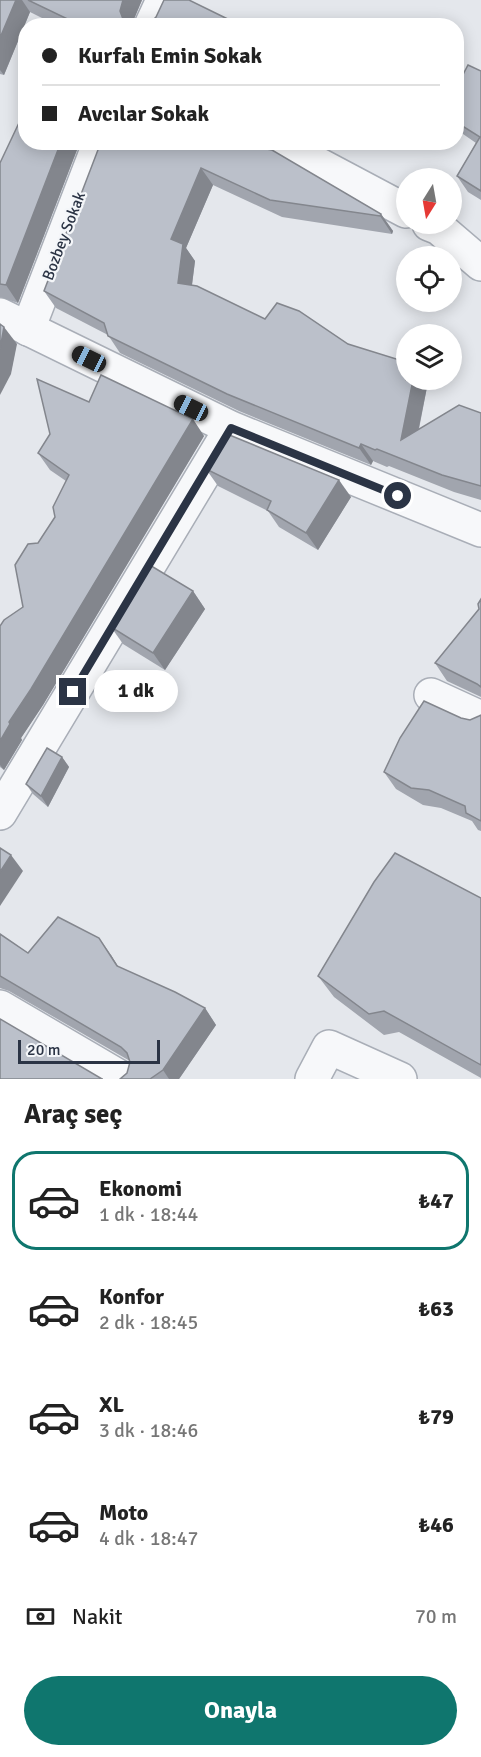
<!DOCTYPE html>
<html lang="tr">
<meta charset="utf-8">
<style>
body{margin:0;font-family:Signika,sans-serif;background:#f2f2f2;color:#222;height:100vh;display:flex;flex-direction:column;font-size:22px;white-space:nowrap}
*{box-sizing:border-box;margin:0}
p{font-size:20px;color:#767676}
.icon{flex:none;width:33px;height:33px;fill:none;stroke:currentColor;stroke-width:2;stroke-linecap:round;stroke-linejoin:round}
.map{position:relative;height:1079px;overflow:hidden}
.details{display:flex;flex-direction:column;background:#fff;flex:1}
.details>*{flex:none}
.top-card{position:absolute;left:18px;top:18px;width:446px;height:132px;border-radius:24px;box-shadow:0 3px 15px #0003;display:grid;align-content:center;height:132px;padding:0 24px;background:#fff}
.needle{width:39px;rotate:191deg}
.controls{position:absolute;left:396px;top:168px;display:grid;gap:12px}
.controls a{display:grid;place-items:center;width:66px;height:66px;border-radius:50%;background:#fff;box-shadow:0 3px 15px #0003;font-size:30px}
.scale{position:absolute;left:18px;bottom:15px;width:142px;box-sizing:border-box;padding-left:6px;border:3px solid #2b3445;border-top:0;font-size:16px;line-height:21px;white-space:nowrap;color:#2b3445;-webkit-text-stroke:4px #f4f6f9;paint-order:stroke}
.end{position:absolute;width:27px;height:27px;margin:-14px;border:8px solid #2b3445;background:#fff;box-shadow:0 0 0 3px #fff}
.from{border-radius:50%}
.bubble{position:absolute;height:42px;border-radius:21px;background:#fff;box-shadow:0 3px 15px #0003;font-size:20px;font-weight:700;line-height:42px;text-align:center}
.car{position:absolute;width:18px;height:36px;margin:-18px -9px;border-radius:8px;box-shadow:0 0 4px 2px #0007;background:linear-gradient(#222 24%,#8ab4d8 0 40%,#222 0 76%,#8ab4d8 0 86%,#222 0)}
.top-card b{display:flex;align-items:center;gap:21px;height:57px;font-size:22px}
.top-card b+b{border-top:2px solid #e0e0e0}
.top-card i{width:15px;height:15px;background:#222}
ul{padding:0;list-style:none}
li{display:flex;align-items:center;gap:18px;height:99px;margin:0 12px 9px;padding:0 12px;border:3px solid transparent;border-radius:24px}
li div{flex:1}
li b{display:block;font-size:22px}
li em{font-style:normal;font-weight:700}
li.current{border-color:#0f766e}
li>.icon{width:54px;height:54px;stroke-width:1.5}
h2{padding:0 24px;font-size:27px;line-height:72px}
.pay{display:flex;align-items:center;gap:15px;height:66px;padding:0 24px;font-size:22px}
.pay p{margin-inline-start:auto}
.button{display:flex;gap:12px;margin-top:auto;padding:12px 24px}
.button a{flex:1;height:69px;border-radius:36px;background:#0f766e;color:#fff;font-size:24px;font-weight:700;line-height:69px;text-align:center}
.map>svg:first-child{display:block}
</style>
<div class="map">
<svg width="481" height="1079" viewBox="0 0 481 1079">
<rect width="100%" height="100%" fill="#e4e7ec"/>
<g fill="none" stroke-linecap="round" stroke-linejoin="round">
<g stroke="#a9aeb7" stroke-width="36">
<g id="minor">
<polyline points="151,26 163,0"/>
<polyline points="269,142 293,151 406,211"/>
<polyline points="429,224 439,228 481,264"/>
<polyline points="0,315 231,428 481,530"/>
<polyline points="28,329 100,142"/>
<polyline points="431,695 481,718"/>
<polyline points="0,813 229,432"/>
<polyline points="0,1007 123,1079"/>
<polyline points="312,1079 329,1047 400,1079"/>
</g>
</g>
<use href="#minor" stroke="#f7f8fa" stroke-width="33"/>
</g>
<g fill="#a1a5ae">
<polygon points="0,0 142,0 134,19 133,26 58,26 30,12 4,75 0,74"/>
<polygon points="481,71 481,200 468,192 457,176 476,143 463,134 456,125 456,108 458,103 456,101"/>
<polygon points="26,142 80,142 18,303 0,297 0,163"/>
<polygon points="122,148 381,214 393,231 392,234 282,217 213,185 186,248 195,261 192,285 265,319 348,344 406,380 426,380 428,382 419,429 481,413 481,500 454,492 389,466 387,467 373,461 371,465 239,411 120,353 108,335 56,308 44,291"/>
<polygon points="89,402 204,436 43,705 21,738 22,740 4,770 0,767 0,626 23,607 38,543 55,517 66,481 50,470 38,453"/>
<polygon points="206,469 351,497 318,550 279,527 268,511 218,486"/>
<polygon points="193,591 205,609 165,670 123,644 111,627"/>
<polygon points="481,599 481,697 447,681 435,663 479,609"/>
<polygon points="481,715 481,831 478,830 472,821 441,808 423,805 396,789 384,772 461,718 470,720 479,716"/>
<polygon points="62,757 69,767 48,807 33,794 26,784"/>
<polygon points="481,898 481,1078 399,1032 384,1035 334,997 318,976"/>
<polygon points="0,934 28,953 111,955 118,967 205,1008 216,1025 179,1079 120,1079 127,1073 130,1061 9,991 0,988"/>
</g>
<g fill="#83868d">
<polygon points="16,0 22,0 30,12 4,75 0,70 0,38"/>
<polygon points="123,0 142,0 134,19 133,26 128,26 123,19 120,11"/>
<polygon points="61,142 80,142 18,303 6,285"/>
<polygon points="201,168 213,185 186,248 195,261 190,300 178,283 171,239"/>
<polygon points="381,214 393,231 392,234 380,216"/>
<polygon points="4,327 17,344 11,374 0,395 0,349"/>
<polygon points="413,380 426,380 428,382 413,457 401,440"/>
<polygon points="193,419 204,436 43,705 21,738 22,740 4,770 0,765 0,741 9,722"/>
<polygon points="361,444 373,461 371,465 359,448"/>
<polygon points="339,480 351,497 318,550 306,533"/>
<polygon points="193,591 205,609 165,670 153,653"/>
<polygon points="62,757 69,767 48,807 41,796"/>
<polygon points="11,855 23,871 0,906 0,872"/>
<polygon points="99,938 111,955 128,982 117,966"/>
<polygon points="205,1008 216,1025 179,1079 169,1079 163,1070"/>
</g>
<g fill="#bbc0ca" stroke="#83868d" stroke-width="1.5">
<polygon points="0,0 16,0 0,38"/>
<polygon points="28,0 123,0 120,11 123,19 131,26 82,26"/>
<polygon points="164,0 189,0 242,26 147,26 156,17"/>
<polygon points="468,65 481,71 481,191 457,176 480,137 456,122 456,108 458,103 456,100 456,88"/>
<polygon points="26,108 26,142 61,142 6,285 0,284 0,163"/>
<polygon points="101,142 114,142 122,148 125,142 247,142 261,148 272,150 381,214 380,216 270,200 201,168 171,239 183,244 178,283 197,286 265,319 277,303 299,311 348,344 406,362 406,380 413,380 401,440 459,405 481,413 481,486 442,475 377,449 375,450 361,444 359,448 227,394 108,336 104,323 44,291"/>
<polygon points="0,324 4,327 0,349"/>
<polygon points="101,375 193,419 31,689 9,722 10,724 0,741 0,626 4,620 23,607 15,565 28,544 38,543 55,517 53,507 69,475 38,453 50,434 37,379 89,402"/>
<polygon points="227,434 339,480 306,533 267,510 271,501 206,469"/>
<polygon points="148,564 193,591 153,653 111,627"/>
<polygon points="481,599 481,687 477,684 435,663 479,609 478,604"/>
<polygon points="424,701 461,718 470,720 479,716 481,715 481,821 466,813 465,806 429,790 411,788 384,772 400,738"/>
<polygon points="47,748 62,757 41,796 26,784"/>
<polygon points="0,848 11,855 0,872"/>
<polygon points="395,853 481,898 481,1065 384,1011 369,1014 318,976 374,882"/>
<polygon points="58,917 99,938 117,966 175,992 205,1008 163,1070 150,1079 120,1079 127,1073 130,1062 127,1053 121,1047 0,976 0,934 28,953"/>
<polygon points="0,1019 102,1079 103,1079 0,1079"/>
</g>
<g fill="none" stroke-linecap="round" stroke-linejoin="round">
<polyline stroke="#2b3445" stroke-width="8" points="73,692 231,428 398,496"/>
</g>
<g text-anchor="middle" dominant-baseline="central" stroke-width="4.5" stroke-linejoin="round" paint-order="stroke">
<g font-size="16" fill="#2b3445" stroke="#f4f6f9">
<text transform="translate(64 236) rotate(-69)">Bozbey Sokak</text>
</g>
</g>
</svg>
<div class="controls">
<a><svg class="needle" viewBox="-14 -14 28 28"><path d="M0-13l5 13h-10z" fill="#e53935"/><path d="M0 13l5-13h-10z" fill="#767676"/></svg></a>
<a><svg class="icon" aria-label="locate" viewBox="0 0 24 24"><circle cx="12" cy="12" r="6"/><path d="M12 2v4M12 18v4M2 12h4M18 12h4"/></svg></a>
<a><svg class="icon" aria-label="layers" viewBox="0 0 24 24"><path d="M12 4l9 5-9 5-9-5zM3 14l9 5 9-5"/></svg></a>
</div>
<div class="scale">20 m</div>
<i class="end from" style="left:398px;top:496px"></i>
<i class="end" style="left:73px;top:692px"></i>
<div class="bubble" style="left:94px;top:670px;width:84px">1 dk</div>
<i class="car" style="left:89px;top:359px;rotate:296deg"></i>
<i class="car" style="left:191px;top:408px;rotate:296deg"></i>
<div class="top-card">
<b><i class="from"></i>Kurfalı Emin Sokak</b>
<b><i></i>Avcılar Sokak</b>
</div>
</div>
<section class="details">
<h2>Araç seç</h2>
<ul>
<li class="current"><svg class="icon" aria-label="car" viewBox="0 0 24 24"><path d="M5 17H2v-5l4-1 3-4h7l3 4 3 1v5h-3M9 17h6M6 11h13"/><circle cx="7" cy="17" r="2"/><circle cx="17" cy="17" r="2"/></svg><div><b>Ekonomi</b><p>1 dk · 18:44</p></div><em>₺47</em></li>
<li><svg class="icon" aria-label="car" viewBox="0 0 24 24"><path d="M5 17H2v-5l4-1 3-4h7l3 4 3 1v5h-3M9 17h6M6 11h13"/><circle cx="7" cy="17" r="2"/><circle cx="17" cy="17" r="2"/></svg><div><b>Konfor</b><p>2 dk · 18:45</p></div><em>₺63</em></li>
<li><svg class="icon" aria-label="car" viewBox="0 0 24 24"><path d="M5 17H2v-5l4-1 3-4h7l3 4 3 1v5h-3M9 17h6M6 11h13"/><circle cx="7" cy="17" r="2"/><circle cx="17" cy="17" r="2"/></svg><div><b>XL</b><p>3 dk · 18:46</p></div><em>₺79</em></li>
<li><svg class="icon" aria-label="car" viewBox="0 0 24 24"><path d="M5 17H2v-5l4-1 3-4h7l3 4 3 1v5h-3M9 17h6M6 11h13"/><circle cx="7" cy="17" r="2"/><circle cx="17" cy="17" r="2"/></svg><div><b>Moto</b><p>4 dk · 18:47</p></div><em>₺46</em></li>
</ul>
<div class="pay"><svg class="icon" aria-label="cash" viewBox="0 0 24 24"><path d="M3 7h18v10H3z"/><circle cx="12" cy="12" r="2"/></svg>Nakit<p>70 m</p></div>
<div class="button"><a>Onayla</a></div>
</section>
